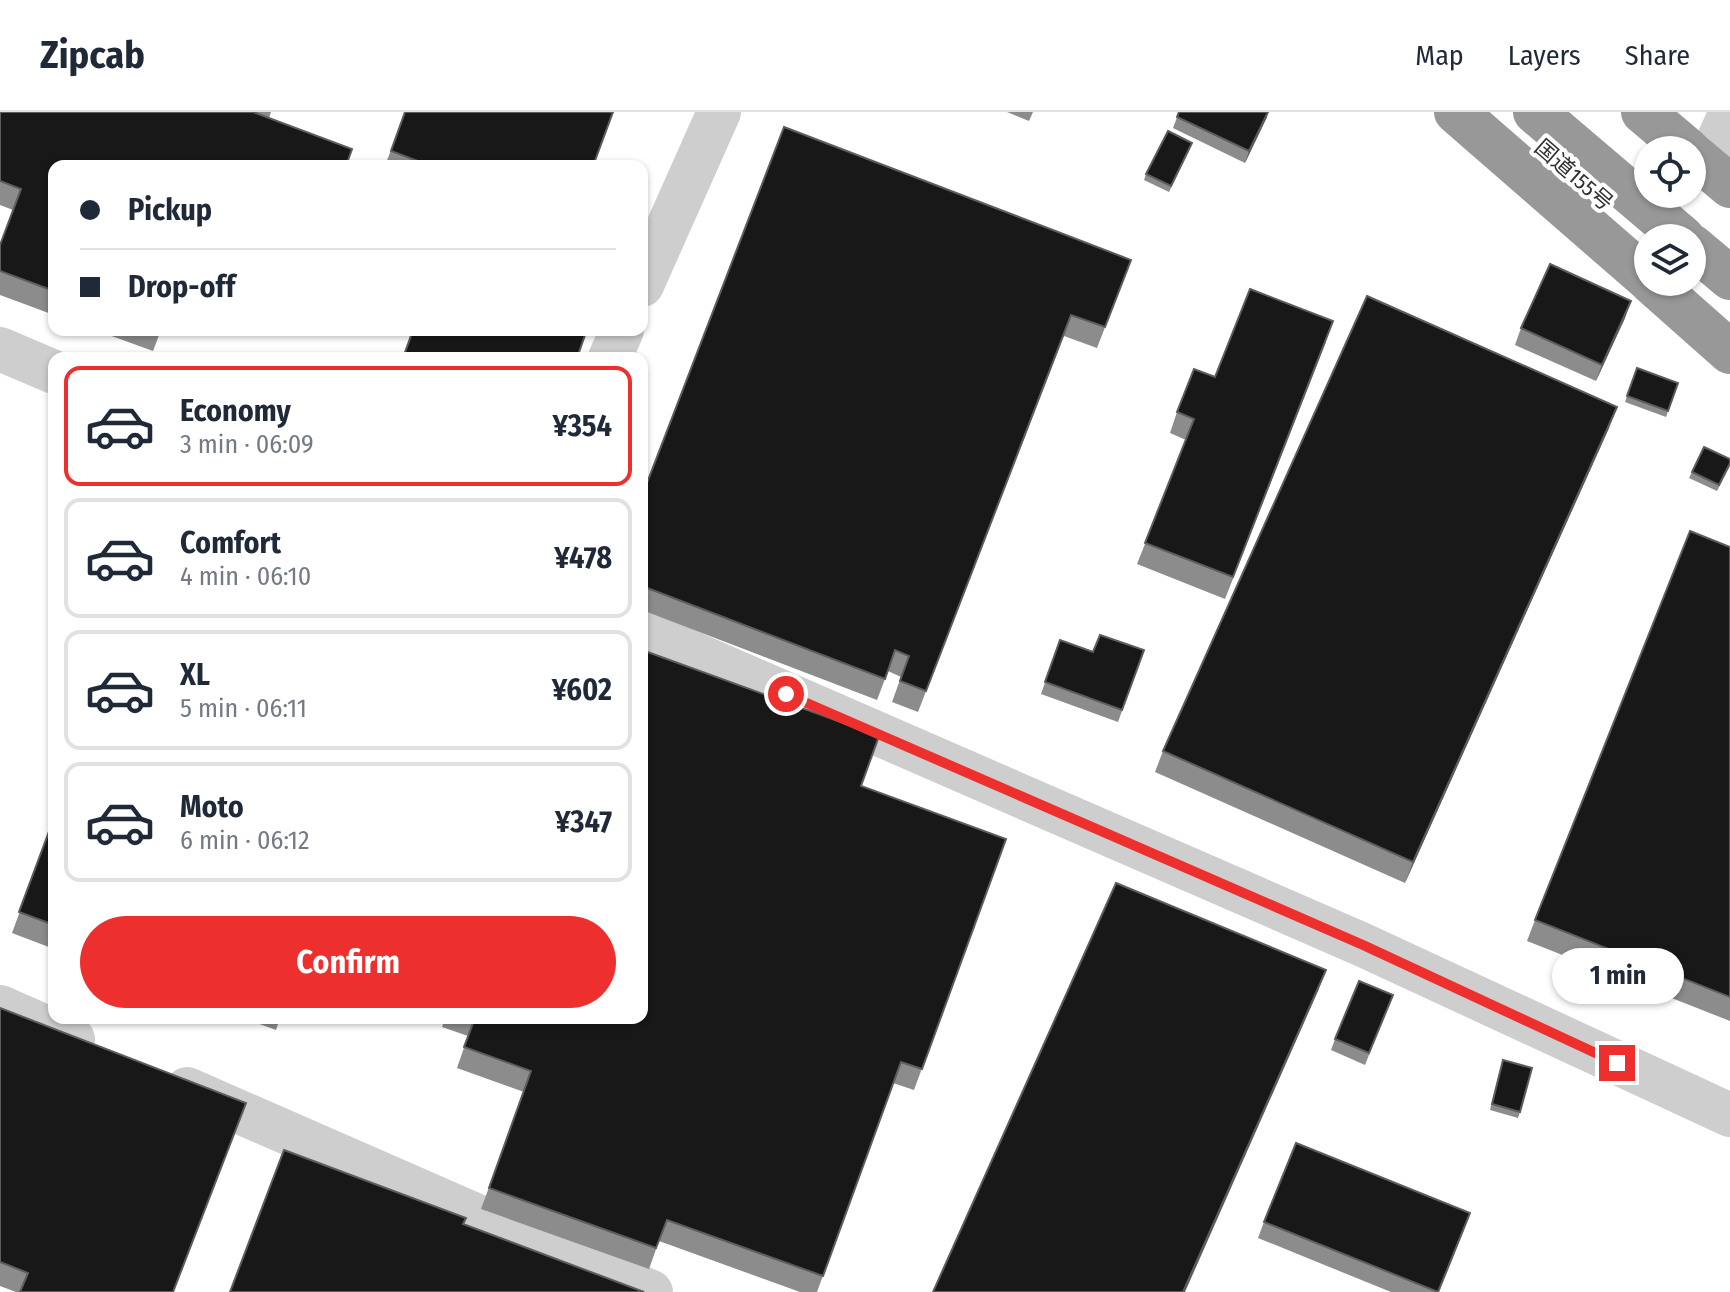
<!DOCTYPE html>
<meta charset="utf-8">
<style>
body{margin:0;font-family:"Fira Sans Condensed","Noto Sans JP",sans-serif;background:#f2f2f3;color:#1f2937;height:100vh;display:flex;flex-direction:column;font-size:30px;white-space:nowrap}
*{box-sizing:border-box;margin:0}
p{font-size:26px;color:#747a83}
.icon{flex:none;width:44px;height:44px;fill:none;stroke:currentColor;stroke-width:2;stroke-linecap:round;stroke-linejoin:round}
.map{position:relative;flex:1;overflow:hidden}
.panel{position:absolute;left:48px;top:240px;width:600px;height:672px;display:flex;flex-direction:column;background:#fff;border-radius:16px;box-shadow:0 2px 6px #0004}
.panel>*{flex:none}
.top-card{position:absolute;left:48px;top:48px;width:600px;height:176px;border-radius:16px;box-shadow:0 2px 6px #0004;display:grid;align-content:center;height:176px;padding:0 32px;background:#fff}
.fabs{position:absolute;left:1634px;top:24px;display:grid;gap:16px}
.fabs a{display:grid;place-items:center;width:72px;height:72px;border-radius:50%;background:#fff;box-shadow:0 2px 6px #0004;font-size:40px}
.end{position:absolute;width:36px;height:36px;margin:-18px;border:10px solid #ed302e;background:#fff;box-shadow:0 0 0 4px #fff}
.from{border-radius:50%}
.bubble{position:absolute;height:56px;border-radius:28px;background:#fff;box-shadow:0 2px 6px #0004;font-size:26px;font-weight:700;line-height:56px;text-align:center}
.top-card b{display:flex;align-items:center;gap:28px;height:76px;font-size:30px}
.top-card b+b{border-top:2px solid #e0e1e3}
.top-card i{width:20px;height:20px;background:#1f2937}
ul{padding:14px 0 0;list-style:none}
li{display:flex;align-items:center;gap:24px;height:120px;margin:0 16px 12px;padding:0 16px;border:4px solid #e0e1e3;border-radius:16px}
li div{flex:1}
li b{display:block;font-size:30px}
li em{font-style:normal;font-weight:700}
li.current{border-color:#ed302e}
li>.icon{width:72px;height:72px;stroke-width:1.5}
.action{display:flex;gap:16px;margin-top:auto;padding:16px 32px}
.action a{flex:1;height:92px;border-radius:48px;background:#ed302e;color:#fff;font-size:32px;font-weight:700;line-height:92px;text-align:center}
header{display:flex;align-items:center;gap:48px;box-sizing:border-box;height:112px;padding:0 40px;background:#fff;border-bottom:2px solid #e0e1e3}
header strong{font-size:38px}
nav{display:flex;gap:44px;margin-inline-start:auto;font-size:28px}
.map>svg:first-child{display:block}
</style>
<header>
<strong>Zipcab</strong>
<nav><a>Map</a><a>Layers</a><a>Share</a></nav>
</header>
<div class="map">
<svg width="1730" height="1180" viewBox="0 0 1730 1180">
<rect width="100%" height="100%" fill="#fff"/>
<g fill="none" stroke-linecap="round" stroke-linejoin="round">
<g stroke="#cecece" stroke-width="44">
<polyline points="1707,54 1730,2"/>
<polyline points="642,173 719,0"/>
<polyline points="0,237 54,260"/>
<polyline points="610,246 622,218"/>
<polyline points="642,519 1363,833 1730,1003"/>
<polyline points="0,895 73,927"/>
<polyline points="187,977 651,1180"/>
</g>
<g stroke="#989898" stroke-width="44">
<polyline points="1456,0 1648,167"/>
<polyline points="1535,0 1683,126"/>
<polyline points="1643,0 1688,38"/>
<polyline points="1692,42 1730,74"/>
<polyline points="1692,134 1730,166"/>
<polyline points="1651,170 1730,240"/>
</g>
</g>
<g fill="#8c8c8c">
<polygon points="0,0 271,0 269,6 54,54 54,203 0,183 0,133 13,98 0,93"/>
<polygon points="405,0 593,54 385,54"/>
<polygon points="1007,0 1033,0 1029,9"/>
<polygon points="1179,0 1267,5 1245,51 1173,16"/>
<polygon points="1190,37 1169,80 1144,68 1146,62"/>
<polygon points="1131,148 1097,236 1064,224 918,600 892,590 901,565 888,559 877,588 642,498 642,384"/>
<polygon points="1625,206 1596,269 1515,233 1521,216"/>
<polygon points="95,218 161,218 153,239"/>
<polygon points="1326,230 1225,487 1137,452 1186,328 1170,321 1177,300 1215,265"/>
<polygon points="1678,271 1666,305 1625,290 1627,284"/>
<polygon points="1609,316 1405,771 1155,660 1163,639"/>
<polygon points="1730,354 1717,379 1689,366 1692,360"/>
<polygon points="1730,435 1730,909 1527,829 1535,808"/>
<polygon points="1060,528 1093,540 1144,538 1118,610 1041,582"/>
<polygon points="861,674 1006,727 914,978 893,971 817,1180 800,1180 659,1129 649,1157 481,1097 524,980 457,956 468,924 442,915 445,906 642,906"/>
<polygon points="54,706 54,837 12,821"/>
<polygon points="1388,895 1365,953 1331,938 1335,927"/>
<polygon points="0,896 173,1180 16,1180 0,1174"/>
<polygon points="243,906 280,906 276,918"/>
<polygon points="1501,954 1520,1000 1518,1006 1490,998"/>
<polygon points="1264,1110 1464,1118 1439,1180 1391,1180 1258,1126"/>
</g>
<g fill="#5d5d5d">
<polygon points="1268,0 1267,5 1245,51 1249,39"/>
<polygon points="1631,189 1625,206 1596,269 1602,253"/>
<polygon points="1617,295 1609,316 1405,771 1413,750"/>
<polygon points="1326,858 1318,879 1185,1180 1183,1180"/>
</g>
<g fill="#181818" stroke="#5d5d5d" stroke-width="2">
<polygon points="0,0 253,0 352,37 346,54 54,54 54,179 0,159 0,133 21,77 0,69"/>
<polygon points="405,0 613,0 593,54 431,54 391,39"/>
<polygon points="1179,0 1268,0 1249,39 1177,5"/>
<polygon points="784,15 1131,148 1105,215 1071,203 926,579 900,569 909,544 895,538 885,567 642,474 642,384"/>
<polygon points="1168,19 1192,31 1171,74 1146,62"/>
<polygon points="1550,152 1631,189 1602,253 1521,216"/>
<polygon points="1250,177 1333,209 1233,465 1145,431 1194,307 1177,300 1194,257 1215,265"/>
<polygon points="1367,184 1617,295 1413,750 1163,639"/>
<polygon points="413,218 572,218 585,223 577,246 403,246"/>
<polygon points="1637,256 1678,271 1668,299 1627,284"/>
<polygon points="1704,335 1730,347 1730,351 1719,373 1692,360"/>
<polygon points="1690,419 1730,435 1730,885 1535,808"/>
<polygon points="1100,523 1144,538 1122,598 1045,570 1060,528 1093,540"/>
<polygon points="642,538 879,624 861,674 1006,727 922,957 901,950 823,1164 667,1108 656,1136 489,1076 531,959 464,935 475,906 642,906"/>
<polygon points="54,706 54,813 19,800"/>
<polygon points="1116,771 1326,858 1183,1180 933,1180"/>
<polygon points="1359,869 1393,883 1369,941 1335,927"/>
<polygon points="0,896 246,991 173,1180 20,1180 28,1161 0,1150"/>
<polygon points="1503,948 1532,956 1520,1000 1492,992"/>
<polygon points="1296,1031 1470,1101 1438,1180 1264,1110"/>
<polygon points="284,1038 466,1106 463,1112 644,1180 230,1180"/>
</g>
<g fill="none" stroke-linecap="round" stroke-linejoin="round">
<polyline stroke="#ed302e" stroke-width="10" points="786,582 1363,833 1617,951"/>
</g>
<g text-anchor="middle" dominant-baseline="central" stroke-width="8" stroke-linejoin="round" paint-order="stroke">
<g font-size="22" fill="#313131" stroke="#fff">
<text transform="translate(1574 63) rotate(41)">国道155号</text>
</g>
</g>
</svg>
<div class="fabs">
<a><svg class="icon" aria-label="locate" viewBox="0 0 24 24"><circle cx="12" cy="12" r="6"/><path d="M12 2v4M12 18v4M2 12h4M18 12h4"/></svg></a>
<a><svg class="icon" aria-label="layers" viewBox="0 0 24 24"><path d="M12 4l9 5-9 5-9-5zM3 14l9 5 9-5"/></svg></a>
</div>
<i class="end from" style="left:786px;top:582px"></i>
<i class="end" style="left:1617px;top:951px"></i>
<div class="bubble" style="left:1552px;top:836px;width:132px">1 min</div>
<div class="top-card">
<b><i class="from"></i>Pickup</b>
<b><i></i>Drop-off</b>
</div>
<section class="panel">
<ul>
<li class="current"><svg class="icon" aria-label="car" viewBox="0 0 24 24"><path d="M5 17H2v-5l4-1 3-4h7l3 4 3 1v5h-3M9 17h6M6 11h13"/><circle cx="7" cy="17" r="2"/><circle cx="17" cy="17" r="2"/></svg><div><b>Economy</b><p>3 min · 06:09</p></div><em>¥354</em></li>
<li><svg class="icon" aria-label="car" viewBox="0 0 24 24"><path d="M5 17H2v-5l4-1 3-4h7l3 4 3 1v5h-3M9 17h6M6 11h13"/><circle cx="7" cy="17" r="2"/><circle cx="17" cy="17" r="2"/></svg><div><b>Comfort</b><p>4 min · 06:10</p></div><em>¥478</em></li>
<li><svg class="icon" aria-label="car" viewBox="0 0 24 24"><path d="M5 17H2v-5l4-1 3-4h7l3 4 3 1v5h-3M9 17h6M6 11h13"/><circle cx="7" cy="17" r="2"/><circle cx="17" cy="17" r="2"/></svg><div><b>XL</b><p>5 min · 06:11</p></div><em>¥602</em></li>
<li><svg class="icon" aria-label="car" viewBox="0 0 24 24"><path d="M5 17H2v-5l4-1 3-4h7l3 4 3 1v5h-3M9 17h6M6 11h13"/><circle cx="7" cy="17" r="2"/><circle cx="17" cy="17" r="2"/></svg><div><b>Moto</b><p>6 min · 06:12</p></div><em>¥347</em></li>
</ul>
<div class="action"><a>Confirm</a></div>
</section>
</div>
